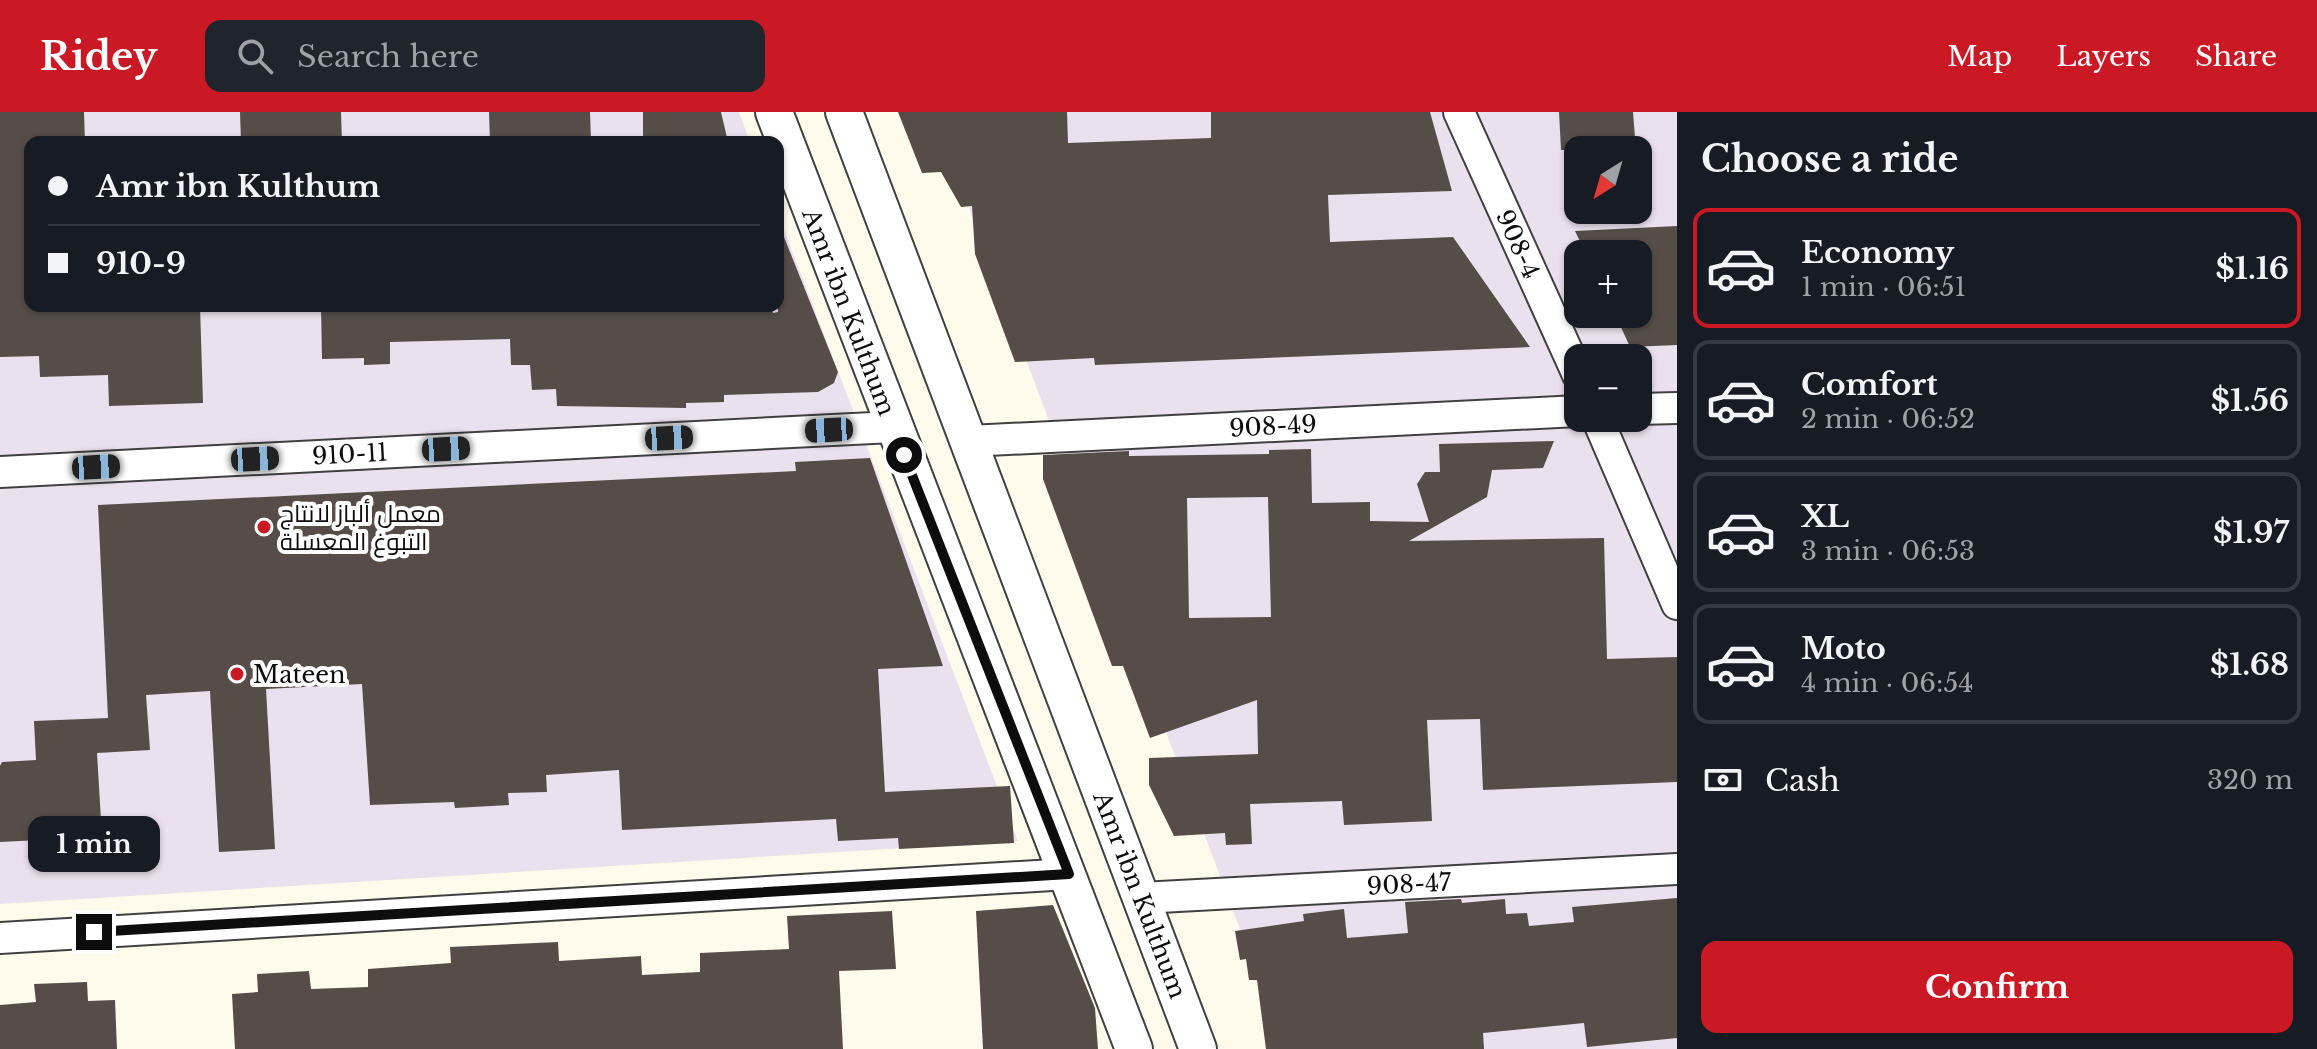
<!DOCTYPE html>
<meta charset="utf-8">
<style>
body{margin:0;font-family:"Libre Baskerville",Cairo,serif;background:#20242c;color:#f1f3f6;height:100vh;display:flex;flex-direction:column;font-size:30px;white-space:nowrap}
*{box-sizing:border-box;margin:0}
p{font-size:26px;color:#9ea1a6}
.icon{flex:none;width:44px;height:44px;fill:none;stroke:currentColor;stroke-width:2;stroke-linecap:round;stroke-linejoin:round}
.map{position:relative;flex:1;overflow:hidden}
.details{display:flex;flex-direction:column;background:#171b24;width:640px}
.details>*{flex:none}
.hud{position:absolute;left:24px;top:24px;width:760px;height:176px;border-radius:16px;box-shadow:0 2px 6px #0004;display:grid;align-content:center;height:176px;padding:0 24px;background:#171b24}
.needle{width:52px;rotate:217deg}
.controls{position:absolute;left:1564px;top:24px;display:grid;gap:16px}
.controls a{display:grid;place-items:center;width:88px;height:88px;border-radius:16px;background:#171b24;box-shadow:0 2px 6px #0004;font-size:40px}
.end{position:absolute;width:36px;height:36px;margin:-18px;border:10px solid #0d0d0d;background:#fff;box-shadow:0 0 0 4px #fff}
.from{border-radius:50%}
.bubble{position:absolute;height:56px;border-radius:16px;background:#171b24;box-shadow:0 2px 6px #0004;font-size:26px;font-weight:800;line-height:56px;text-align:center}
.car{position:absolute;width:24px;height:48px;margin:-24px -12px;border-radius:10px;box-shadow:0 0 6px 2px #0007;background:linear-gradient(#222 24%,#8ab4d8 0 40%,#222 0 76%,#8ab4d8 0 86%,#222 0)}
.hud b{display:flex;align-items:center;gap:28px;height:76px;font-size:30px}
.hud b+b{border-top:2px solid #363941}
.hud i{width:20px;height:20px;background:#f1f3f6}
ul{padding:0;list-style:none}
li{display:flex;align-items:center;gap:24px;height:120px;margin:0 16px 12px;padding:0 8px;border:4px solid #363941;border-radius:16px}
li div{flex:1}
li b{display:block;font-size:30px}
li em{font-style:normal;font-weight:800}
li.current{border-color:#ca1825}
li>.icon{width:72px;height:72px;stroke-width:1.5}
h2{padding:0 24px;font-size:36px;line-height:96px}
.pay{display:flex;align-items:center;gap:20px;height:88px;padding:0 24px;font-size:30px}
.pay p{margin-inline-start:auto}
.cta{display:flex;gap:16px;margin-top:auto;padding:16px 24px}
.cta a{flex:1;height:92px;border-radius:16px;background:#ca1825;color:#fff;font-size:32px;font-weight:800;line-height:92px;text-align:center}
header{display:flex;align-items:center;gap:48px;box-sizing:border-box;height:112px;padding:0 40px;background:#ca1825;color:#fff}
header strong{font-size:38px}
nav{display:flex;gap:44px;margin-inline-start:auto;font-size:28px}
.search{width:560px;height:72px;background:#20242c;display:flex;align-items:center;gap:20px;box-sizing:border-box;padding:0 28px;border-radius:16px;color:#9ea1a6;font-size:30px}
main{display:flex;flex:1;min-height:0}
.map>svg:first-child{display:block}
</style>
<header>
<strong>Ridey</strong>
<div class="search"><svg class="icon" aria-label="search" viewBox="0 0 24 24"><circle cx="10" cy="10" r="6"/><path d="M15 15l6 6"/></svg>Search here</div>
<nav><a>Map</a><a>Layers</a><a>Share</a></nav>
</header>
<main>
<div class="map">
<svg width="1677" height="937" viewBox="0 0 1677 937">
<rect width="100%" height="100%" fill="#fffbec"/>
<g fill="#ebe0ed" fill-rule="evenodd">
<polygon points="0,0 739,0 750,30 30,30 30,194 778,194 778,102 1018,729 0,792"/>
<path d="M933 0H1677V937H1285ZM1578 38H1638V98H1578ZM1578 142H1638V202H1578ZM1578 246H1638V306H1578Z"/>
</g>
<g fill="#564d48" fill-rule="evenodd">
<polygon points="0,0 84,0 85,30 30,30 30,194 200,194 203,291 109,294 108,263 40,265 39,244 0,245"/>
<polygon points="240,0 341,0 342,30 241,30"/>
<polygon points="489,0 590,0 591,29 490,30"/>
<polygon points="643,0 721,0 728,30 643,30"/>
<polygon points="898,0 1067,0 1068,31 1211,26 1211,0 1430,0 1452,79 1328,83 1330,130 1453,125 1530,235 1095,253 1094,246 1015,250 975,142 972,94 961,95 941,60 922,61"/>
<polygon points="1559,0 1633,0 1636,38 1561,38"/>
<polygon points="778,110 838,260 834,271 818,280 724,283 724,290 686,291 686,296 557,294 556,277 532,278 530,253 511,253 510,227 390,230 390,252 364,253 364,246 322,247 321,194 771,194 773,201 778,200"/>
<polygon points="1677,114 1677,233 1630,235 1615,202 1638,202 1638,142 1586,142 1575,119"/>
<path d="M1554 329 1543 356 1492 358 1487 385 1409 429 1604 426 1607 547 1677 545V670L1483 678 1480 607 1427 608 1432 709 1344 713 1342 689 1250 692 1252 732 1226 733 1225 721 1174 724 1149 673V646L1258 642 1257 588 1150 626 1123 554H1112L1043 367V343L1129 339V344L1269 342V338L1311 337 1312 391 1370 390V409L1429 410 1417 372 1425 360H1440L1439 332ZM1268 385 1271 505 1189 506 1187 386Z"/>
<polygon points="870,346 943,554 878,557 885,680 1010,674 1014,731 899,737 898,726 838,729 836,707 622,718 619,658 546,663 547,680 508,681 509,693 455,696 454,690 370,693 362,572 266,577 275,737 219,740 210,579 146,583 150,638 97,641 102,725 0,730 0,654 2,650 36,648 34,609 108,606 98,393 796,359 795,350"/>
<polygon points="1677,786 1677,926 1587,935 1584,911 1483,921 1484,937 1266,937 1257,868 1249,868 1246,847 1240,848 1235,819 1304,809 1303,802 1344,797 1347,826 1408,821 1405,790 1461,787 1462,791 1505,787 1506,802 1527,801 1529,814 1574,810 1572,795"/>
<polygon points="1053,793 1095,896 1098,937 983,937 976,799"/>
<polygon points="892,799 896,857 839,859 843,937 235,937 232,882 258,880 257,862 309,859 311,877 368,875 368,857 451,851 450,835 558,830 559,849 641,844 642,863 700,860 700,841 789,837 787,804"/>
<polygon points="87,870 88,889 115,888 117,937 0,937 0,893 36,890 34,872"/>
</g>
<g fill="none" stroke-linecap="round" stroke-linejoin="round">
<g stroke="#404040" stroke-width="34">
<g id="minor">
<polyline points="1459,0 1578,263"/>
<polyline points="1638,297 1677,296"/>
<polyline points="1597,306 1677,492"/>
<polyline points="969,329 1578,299"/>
<polyline points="0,360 893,315"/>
<polyline points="1141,786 1677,757"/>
<polyline points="0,826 1069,762"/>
</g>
</g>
<g stroke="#404040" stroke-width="40">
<g id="tertiary">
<polyline points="774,0 1134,937"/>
<polyline points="844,0 1198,937"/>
</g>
</g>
<use href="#minor" stroke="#fff" stroke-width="30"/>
<use href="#tertiary" stroke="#fff" stroke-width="36"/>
</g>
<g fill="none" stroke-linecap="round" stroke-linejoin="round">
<polyline stroke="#0d0d0d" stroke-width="10" points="94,820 1069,762 904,343"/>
</g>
<g fill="#ca1825" stroke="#fff" stroke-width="3">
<circle cx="264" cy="415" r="8"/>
<circle cx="237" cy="562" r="8"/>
</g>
<g text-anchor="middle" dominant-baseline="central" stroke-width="8" stroke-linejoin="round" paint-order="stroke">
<g font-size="24" fill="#0d0d0d" stroke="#fff">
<text transform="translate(1518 132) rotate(66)">908-4</text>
<text transform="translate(849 200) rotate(69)">Amr ibn Kulthum</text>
<text transform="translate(1273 314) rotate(-3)">908-49</text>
<text transform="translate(350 342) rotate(-3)">910-11</text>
<text transform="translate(1409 772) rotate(-3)">908-47</text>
<text transform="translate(1140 783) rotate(69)">Amr ibn Kulthum</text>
</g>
<g font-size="24" fill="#0d0d0d" stroke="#fff" text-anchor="start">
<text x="280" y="401">معمل ألباز لانتاج<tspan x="280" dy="28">التبوغ المعسلة</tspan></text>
<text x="253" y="562">Mateen</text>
</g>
</g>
</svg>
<div class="controls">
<a><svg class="needle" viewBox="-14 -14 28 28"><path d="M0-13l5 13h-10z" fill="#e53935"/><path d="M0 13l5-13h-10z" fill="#9ea1a6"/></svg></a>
<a>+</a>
<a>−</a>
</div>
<i class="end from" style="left:904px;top:343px"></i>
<i class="end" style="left:94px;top:820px"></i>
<div class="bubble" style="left:28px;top:704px;width:132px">1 min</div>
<i class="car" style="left:829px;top:318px;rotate:267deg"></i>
<i class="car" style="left:669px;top:326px;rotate:87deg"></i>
<i class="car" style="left:446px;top:337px;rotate:87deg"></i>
<i class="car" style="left:255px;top:347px;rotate:87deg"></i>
<i class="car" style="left:96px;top:355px;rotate:87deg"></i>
<div class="hud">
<b><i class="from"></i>Amr ibn Kulthum</b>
<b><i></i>910-9</b>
</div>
</div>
<section class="details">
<h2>Choose a ride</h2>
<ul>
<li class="current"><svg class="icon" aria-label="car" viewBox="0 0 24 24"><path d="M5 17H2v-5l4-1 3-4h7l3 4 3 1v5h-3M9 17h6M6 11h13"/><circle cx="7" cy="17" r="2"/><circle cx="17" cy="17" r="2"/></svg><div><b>Economy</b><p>1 min · 06:51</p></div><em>$1.16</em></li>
<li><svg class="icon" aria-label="car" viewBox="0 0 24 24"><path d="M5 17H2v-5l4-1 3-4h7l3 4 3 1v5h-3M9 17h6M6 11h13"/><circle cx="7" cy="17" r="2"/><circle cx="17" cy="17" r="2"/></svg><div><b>Comfort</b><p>2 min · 06:52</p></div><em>$1.56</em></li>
<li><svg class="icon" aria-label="car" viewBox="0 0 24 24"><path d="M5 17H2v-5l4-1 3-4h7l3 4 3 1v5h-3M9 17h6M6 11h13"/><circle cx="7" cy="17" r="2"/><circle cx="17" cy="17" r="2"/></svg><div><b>XL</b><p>3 min · 06:53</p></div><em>$1.97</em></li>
<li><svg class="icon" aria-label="car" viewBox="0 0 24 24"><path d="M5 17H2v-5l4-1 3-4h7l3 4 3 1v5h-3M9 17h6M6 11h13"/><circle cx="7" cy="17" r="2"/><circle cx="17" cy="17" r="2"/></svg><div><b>Moto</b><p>4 min · 06:54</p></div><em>$1.68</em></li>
</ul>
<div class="pay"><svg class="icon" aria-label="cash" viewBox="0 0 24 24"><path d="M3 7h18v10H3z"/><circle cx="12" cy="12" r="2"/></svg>Cash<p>320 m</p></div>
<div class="cta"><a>Confirm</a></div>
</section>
</main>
